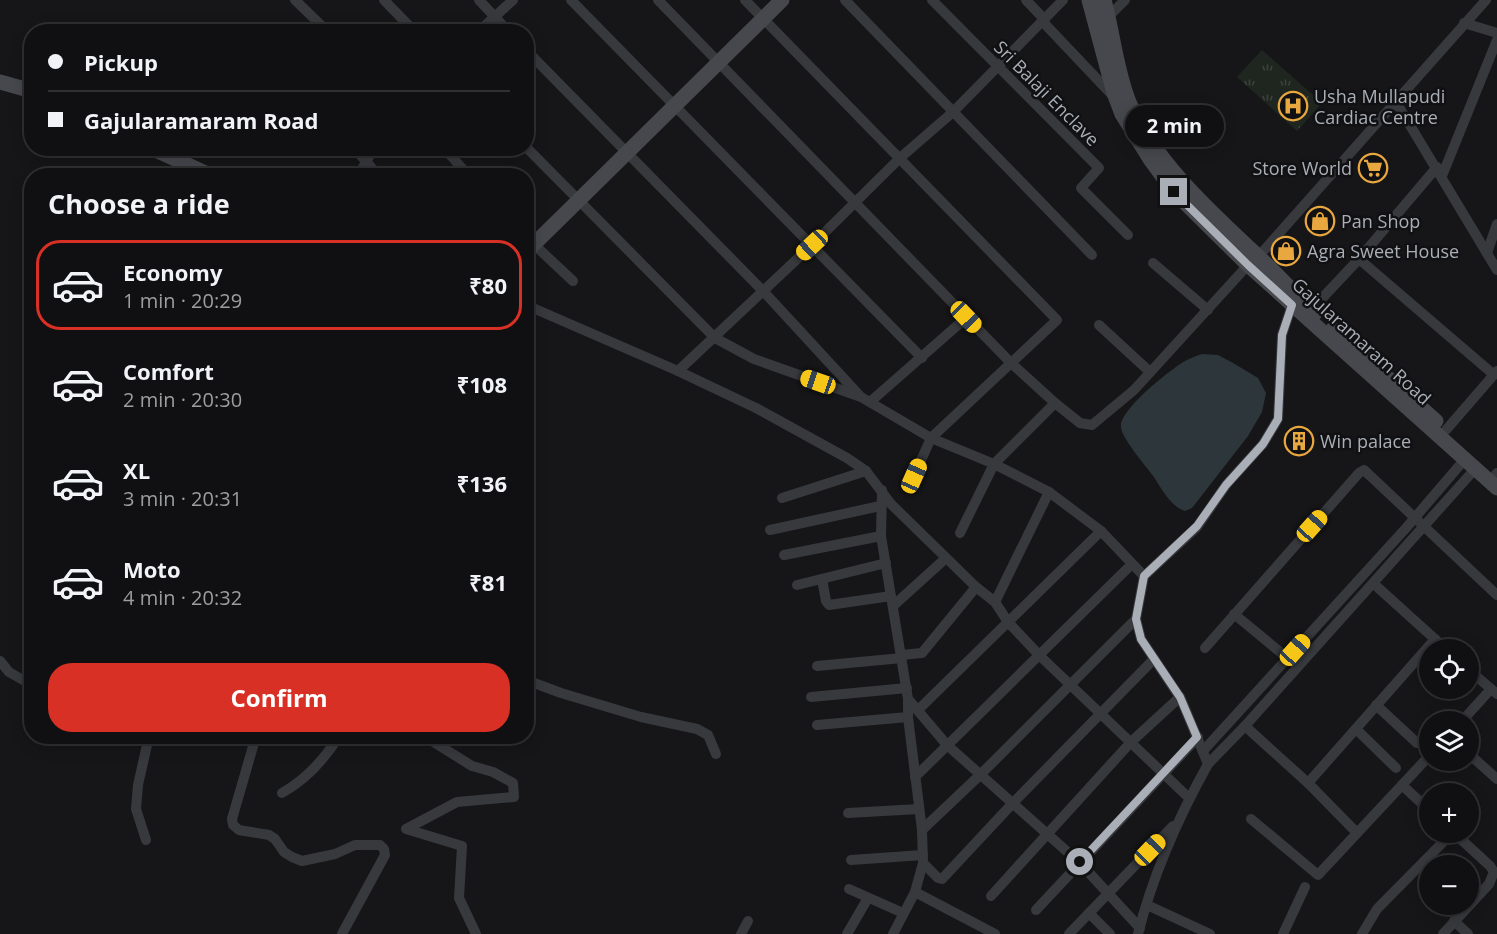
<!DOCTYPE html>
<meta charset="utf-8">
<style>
body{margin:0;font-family:"Open Sans",sans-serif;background:#19191b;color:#f1f3f6;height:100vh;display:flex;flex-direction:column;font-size:22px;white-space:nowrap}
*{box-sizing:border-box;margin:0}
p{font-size:20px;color:#9c9d9f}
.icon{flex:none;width:33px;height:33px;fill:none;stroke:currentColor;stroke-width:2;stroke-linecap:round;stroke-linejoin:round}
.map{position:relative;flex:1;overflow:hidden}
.sheet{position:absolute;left:24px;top:168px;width:510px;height:576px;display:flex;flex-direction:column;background:#101012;border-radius:24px;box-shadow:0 3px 15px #0003,0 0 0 2px #303032}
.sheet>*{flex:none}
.hud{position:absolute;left:24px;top:24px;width:510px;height:132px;border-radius:24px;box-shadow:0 3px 15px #0003,0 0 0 2px #303032;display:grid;align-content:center;height:132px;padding:0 24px;background:#101012}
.fabs{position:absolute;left:1419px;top:639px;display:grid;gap:12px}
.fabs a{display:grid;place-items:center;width:60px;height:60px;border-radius:50%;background:#101012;box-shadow:0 3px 15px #0003,0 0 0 2px #303032;font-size:30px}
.end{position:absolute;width:27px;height:27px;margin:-14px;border:8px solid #a9aeb7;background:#111;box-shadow:0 0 0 3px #111}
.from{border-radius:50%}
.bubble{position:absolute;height:42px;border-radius:21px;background:#101012;box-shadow:0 3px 15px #0003,0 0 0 2px #303032;font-size:20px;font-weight:700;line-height:42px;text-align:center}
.car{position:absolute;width:18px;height:36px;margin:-18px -9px;border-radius:8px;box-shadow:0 0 4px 2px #0007;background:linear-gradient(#f5c518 24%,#345 0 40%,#f5c518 0 76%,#345 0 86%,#f5c518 0)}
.hud b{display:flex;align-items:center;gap:21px;height:57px;font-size:22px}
.hud b+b{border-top:2px solid #303032}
.hud i{width:15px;height:15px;background:#f1f3f6}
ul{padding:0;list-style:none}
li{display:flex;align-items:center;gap:18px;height:90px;margin:0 12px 9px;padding:0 12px;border:3px solid transparent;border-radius:24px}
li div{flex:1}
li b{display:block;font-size:22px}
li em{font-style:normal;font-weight:700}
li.current{border-color:#d93025}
li>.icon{width:54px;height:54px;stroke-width:1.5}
h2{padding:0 24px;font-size:27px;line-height:72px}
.cta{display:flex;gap:12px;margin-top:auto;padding:12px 24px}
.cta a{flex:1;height:69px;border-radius:24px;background:#d93025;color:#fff;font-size:24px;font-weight:700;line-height:69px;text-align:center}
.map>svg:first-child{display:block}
</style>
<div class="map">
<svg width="1497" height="934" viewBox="0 0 1497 934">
<defs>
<pattern id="grass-tufts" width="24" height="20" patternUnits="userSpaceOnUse" patternTransform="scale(1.5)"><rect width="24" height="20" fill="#1e261f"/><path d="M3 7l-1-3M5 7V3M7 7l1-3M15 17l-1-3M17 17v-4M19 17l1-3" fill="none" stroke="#3c433d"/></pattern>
</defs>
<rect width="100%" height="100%" fill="#161618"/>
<polygon fill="url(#grass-tufts)" points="1262,50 1322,103 1297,131 1237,77"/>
<path fill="#2d363b" d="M1202 354 1218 355 1233 363 1258 378 1266 393 1262 412 1248 436 1192 508 1185 511C1171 507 1161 488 1154 477 1146 466 1122 439 1121 427 1119 410 1171 369 1185 361 1190 358 1196 356 1202 354Z"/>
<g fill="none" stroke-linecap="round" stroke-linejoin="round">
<g stroke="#37393d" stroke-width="10">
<polyline points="295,0 328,32"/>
<polyline points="384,0 415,32"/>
<polyline points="479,0 509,32"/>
<polyline points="571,0 922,358"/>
<polyline points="658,0 1011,363 1055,403 994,464 960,533"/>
<polyline points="745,0 1057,320 931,438 914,476"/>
<polyline points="845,0 1092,255"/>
<polyline points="932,0 1099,168 1081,188 1128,235"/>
<polyline points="1026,0 1045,20"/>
<polyline points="1104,21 1125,0"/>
<polyline points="1043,22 1115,98"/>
<polyline points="1464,23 1497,33"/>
<polyline points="478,32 513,0"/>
<polyline points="526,50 763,291 859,395"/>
<polyline points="1396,102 1497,270"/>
<polyline points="526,147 715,338 754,359 861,397 931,438 994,464 1049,492 995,602"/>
<polyline points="354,148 379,176"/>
<polyline points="444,148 469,176"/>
<polyline points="358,176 374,148"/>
<polyline points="1442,176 1497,40"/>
<polyline points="526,237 573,281"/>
<polyline points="1487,253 1497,224"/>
<polyline points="1258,257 1486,0"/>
<polyline points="1359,259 1493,374"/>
<polyline points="1153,263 1208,310"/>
<polyline points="526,305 678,371 756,408 847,458 866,471 891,504 976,587 995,602 1008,622 1040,656 1189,798"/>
<polyline points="1312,309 1359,259 1437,167"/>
<polyline points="1099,325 1150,372"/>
<polyline points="678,371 812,245 900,158 953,112 1063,0"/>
<polyline points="870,402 967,317"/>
<polyline points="1055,403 1080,423 1092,425 1134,390 1248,265"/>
<polyline points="1446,430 1497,371"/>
<polyline points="1496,474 1497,473"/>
<polyline points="882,490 881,536 908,699 947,745 1080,863 1140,928"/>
<polyline points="1049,492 1101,531 1144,576"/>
<polyline points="782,498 866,471"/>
<polyline points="770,530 880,506"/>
<polyline points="784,555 881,536"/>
<polyline points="822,579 826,601 829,605 891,596"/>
<polyline points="1374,584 1447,650"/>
<polyline points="797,585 886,563"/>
<polyline points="893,606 946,558"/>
<polyline points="1234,614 1291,661"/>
<polyline points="1205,648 1359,473 1364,470 1497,595"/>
<polyline points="901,655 922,653 976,587"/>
<polyline points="0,661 9,672 23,680 32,678"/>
<polyline points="817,666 902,658"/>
<polyline points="1468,669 1497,694"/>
<polyline points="526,680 561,693 641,717 697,729 708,735 716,754"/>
<polyline points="811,697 907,688"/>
<polyline points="1376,705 1417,743"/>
<polyline points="918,710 1101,531"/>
<polyline points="1461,722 1491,689"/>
<polyline points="817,725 908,717"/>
<polyline points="1245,726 1308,783 1357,833"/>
<polyline points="1356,729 1396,768"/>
<polyline points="256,736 232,819 233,825 239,830 269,835 275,839 284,852 292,857 302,861 335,854 355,845 380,845 384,849 385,855 342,934"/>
<polyline points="424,736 472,766 493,772 513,783 514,797 457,802 406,829 462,846 459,898 476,934"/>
<polyline points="1203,751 1406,528 1465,459"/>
<polyline points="1468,753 1497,779"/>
<polyline points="1208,764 1245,726 1475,469"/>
<polyline points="915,777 1132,564"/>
<polyline points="1308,783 1435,639"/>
<polyline points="1402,785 1430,811"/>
<path d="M282 793C307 779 324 760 339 736"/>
<polyline points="848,813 919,809"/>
<polyline points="1251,819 1318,875 1430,755"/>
<polyline points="922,830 980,775 1136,619"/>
<polyline points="146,840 136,809 138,785 149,736"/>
<polyline points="851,860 923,855"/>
<polyline points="923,863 938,878 942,879 1012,804 1154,659"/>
<polyline points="849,889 903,913"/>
<polyline points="915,892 995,934"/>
<polyline points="991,896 1131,742 1180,697"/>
<polyline points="1147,905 1210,934"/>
<polyline points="1036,910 1198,737"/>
<polyline points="1089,913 1110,934"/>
<polyline points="1454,921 1468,934"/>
<polyline points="741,934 748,921"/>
<polyline points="847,934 868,898"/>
<polyline points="893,934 915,892 923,863 922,830 908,717 908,699"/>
<polyline points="1069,934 1173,826"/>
<path d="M1138 934C1153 874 1178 818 1208 764L1181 699 1141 639 1136 619 1144 576 1197 527 1226 485 1263 444 1278 419 1282 335 1292 305"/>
<polyline points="1283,934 1305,887"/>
<polyline points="1362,934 1377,909 1453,832 1490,866 1494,872 1489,884 1443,934"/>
</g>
<g stroke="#46484d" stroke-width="15">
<polyline points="1089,0 1114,93 1122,114 1150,159 1174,192 1248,265 1497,488"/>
<path d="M1104 0C1113 33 1116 70 1129 102 1156 164 1212 213 1260 258 1279 276 1296 295 1315 313"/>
<polyline points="0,82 32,91"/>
<polyline points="151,148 212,176"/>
<polyline points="526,252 782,0"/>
<polyline points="1333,329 1436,421"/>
</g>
</g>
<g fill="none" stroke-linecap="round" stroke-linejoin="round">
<polyline stroke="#a9aeb7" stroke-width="8" points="1080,862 1197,737 1180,697 1141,639 1136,619 1144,576 1197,526 1226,485 1263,444 1278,419 1282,335 1292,305 1248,265 1174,192"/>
</g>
<defs>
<g id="hospital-ring" transform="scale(1.5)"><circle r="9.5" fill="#111113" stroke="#e8a73f" stroke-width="1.5"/><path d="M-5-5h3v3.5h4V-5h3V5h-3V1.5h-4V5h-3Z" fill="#e8a73f"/></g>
<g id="supermarket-ring" transform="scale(1.5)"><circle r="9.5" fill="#111113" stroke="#e8a73f" stroke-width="1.5"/><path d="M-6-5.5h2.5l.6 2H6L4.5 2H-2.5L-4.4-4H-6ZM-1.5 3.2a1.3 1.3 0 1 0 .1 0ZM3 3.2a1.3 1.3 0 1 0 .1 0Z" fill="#e8a73f"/></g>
<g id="shop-ring" transform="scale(1.5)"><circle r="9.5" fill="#111113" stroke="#e8a73f" stroke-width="1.5"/><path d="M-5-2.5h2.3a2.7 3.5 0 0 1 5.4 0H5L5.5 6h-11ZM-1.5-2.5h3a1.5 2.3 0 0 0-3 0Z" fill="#e8a73f"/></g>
<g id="building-ring" transform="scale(1.5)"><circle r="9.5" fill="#111113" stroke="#e8a73f" stroke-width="1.5"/><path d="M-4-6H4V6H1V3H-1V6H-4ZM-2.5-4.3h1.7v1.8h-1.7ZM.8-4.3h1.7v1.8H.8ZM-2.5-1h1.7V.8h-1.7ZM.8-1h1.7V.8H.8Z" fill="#e8a73f"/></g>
</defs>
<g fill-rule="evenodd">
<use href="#hospital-ring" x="1293" y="106"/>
<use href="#supermarket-ring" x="1373" y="168"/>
<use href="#shop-ring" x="1320" y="221"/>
<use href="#shop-ring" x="1286" y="251"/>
<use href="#building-ring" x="1299" y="441"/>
</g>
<g text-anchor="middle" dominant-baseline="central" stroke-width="5" stroke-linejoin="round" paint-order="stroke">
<g font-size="18" fill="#a9aeb7" stroke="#111113">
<text transform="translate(1047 93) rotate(45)">Sri Balaji Enclave</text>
<text transform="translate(1362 341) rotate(42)">Gajularamaram Road</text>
</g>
<g font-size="18" fill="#a9aeb7" stroke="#111113" text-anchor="start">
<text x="1314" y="96">Usha Mullapudi<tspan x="1314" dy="21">Cardiac Centre</tspan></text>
<text x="1352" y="168" text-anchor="end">Store World</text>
<text x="1341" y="221">Pan Shop</text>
<text x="1307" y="251">Agra Sweet House</text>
<text x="1320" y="441">Win palace</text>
</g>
</g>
</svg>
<div class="fabs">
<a><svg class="icon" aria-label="locate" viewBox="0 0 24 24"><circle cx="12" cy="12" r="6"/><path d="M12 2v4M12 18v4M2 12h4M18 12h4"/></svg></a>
<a><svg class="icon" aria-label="layers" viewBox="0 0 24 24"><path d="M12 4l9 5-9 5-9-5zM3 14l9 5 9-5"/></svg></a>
<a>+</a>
<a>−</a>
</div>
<i class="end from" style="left:1080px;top:862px"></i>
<i class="end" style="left:1174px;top:192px"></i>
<div class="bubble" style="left:1125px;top:105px;width:99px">2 min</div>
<i class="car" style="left:812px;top:245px;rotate:227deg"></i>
<i class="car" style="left:966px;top:317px;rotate:136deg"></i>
<i class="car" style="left:818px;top:382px;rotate:289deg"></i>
<i class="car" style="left:914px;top:476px;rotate:24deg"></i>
<i class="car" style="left:1312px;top:526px;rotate:42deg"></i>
<i class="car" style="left:1295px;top:650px;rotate:42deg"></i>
<i class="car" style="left:1150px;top:850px;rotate:44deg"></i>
<div class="hud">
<b><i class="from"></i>Pickup</b>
<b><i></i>Gajularamaram Road</b>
</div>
<section class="sheet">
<h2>Choose a ride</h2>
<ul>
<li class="current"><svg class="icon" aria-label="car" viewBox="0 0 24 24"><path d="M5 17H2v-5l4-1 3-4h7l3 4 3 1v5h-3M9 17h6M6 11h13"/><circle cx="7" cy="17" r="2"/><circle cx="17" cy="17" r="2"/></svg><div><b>Economy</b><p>1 min · 20:29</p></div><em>₹80</em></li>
<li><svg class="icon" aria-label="car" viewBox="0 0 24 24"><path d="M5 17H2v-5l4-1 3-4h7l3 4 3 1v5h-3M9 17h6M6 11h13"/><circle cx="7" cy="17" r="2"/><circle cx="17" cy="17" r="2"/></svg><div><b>Comfort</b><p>2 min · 20:30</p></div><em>₹108</em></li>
<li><svg class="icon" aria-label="car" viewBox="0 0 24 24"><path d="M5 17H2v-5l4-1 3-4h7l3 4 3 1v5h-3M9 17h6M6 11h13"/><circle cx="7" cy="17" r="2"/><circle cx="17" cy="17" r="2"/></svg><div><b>XL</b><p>3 min · 20:31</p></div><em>₹136</em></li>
<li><svg class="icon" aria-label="car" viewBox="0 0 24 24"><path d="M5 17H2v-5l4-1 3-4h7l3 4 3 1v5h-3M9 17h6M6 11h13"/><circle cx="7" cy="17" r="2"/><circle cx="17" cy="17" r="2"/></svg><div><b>Moto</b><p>4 min · 20:32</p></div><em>₹81</em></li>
</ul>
<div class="cta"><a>Confirm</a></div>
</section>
</div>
